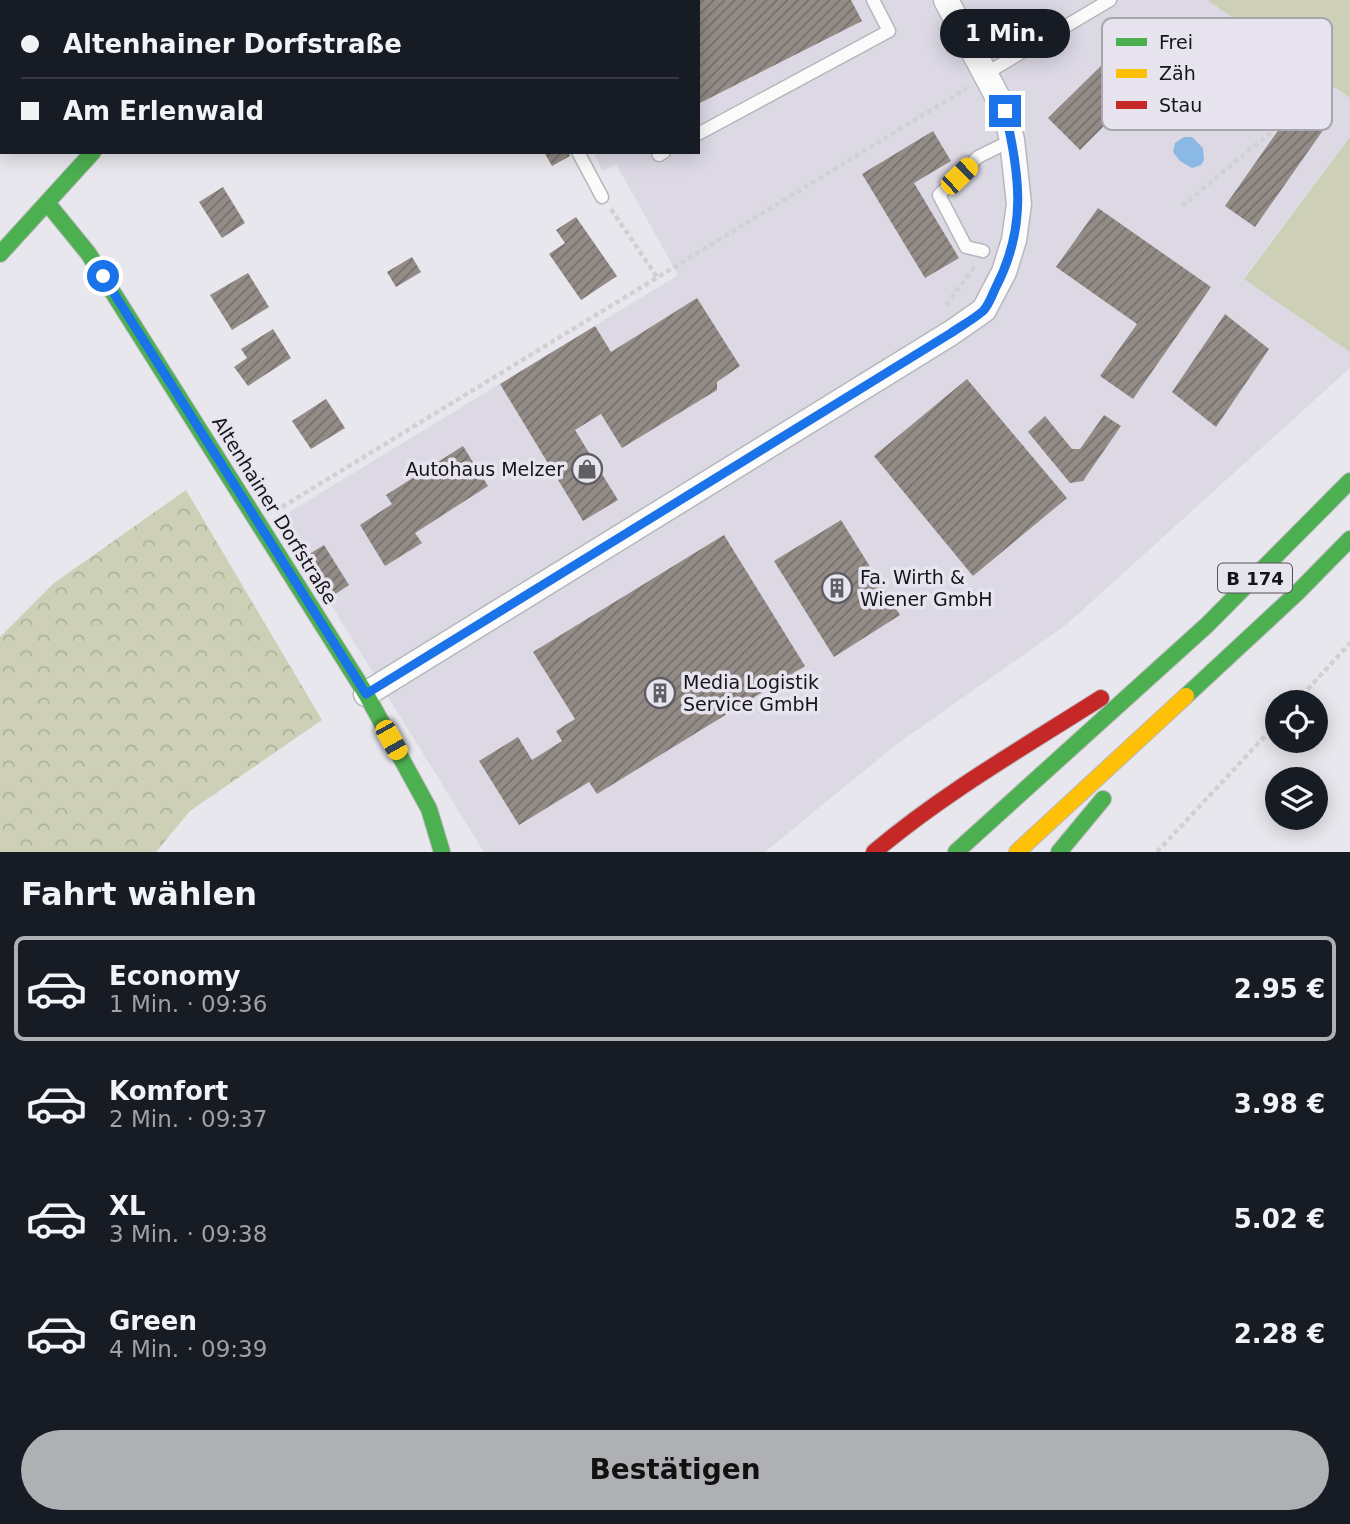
<!DOCTYPE html>
<html lang="de">
<meta charset="utf-8">
<style>
body{margin:0;font-family:"DejaVu Sans",sans-serif;background:#20242c;color:#f1f3f6;height:100vh;display:flex;flex-direction:column;font-size:26px;white-space:nowrap}
*{box-sizing:border-box;margin:0}
p{font-size:23px;color:#9ea1a6}
.icon{flex:none;width:38px;height:38px;fill:none;stroke:currentColor;stroke-width:2;stroke-linecap:round;stroke-linejoin:round}
.map{position:relative;height:852px;overflow:hidden}
.sheet{display:flex;flex-direction:column;background:#171b24;flex:1}
.sheet>*{flex:none}
.top-card{position:absolute;left:0px;top:0px;width:700px;height:154px;box-shadow:0 4px 18px #0003;display:grid;align-content:center;height:154px;padding:0 21px;background:#171b24}
.controls{position:absolute;left:1265px;top:690px;display:grid;gap:14px}
.controls a{display:grid;place-items:center;width:63px;height:63px;border-radius:50%;background:#171b24;box-shadow:0 4px 18px #0003;font-size:35px}
.end{position:absolute;width:32px;height:32px;margin:-16px;border:9px solid #1a73e8;background:#fff;box-shadow:0 0 0 4px #fff}
.from{border-radius:50%}
.bubble{position:absolute;height:49px;border-radius:24px;background:#171b24;box-shadow:0 4px 18px #0003;font-size:23px;font-weight:600;line-height:49px;text-align:center}
.car{position:absolute;width:21px;height:42px;margin:-21px -10px;border-radius:9px;box-shadow:0 0 5px 2px #0007;background:linear-gradient(#f5c518 24%,#345 0 40%,#f5c518 0 76%,#345 0 86%,#f5c518 0)}
.top-card b{display:flex;align-items:center;gap:24px;height:66px;font-size:26px}
.top-card b+b{border-top:2px solid #363941}
.top-card i{width:18px;height:18px;background:#f1f3f6}
ul{padding:0;list-style:none}
li{display:flex;align-items:center;gap:21px;height:105px;margin:0 14px 10px;padding:0 7px;border:4px solid transparent;border-radius:10px}
li div{flex:1}
li b{display:block;font-size:26px}
li em{font-style:normal;font-weight:600}
li.selected{border-color:#afb0b4}
li>.icon{width:63px;height:63px;stroke-width:1.5}
h2{padding:0 21px;font-size:32px;line-height:84px}
.primary-button{display:flex;gap:14px;margin-top:auto;padding:14px 21px}
.primary-button a{flex:1;height:80px;border-radius:42px;background:#afb0b4;color:#111;font-size:28px;font-weight:600;line-height:80px;text-align:center}
.map>svg:first-child{display:block}
</style>
<div class="map">
<svg width="1350" height="852" viewBox="0 0 1350 852">
<defs>
<pattern id="forest-crowns" width="20" height="18" patternUnits="userSpaceOnUse" patternTransform="scale(1.75)"><rect width="20" height="18" fill="#cdd0b6"/><path d="M2 6a3 3 0 1 1 6 0M12 15a3 3 0 1 1 6 0" fill="none" stroke="#afb29c"/></pattern>
<pattern id="building-hatch" width="6" height="6" patternUnits="userSpaceOnUse" patternTransform="scale(1.75)"><rect width="6" height="6" fill="#928b86"/><path d="M-1 1l2-2M0 6l6-6M5 7l2-2" fill="none" stroke="#76706d"/></pattern>
</defs>
<rect width="100%" height="100%" fill="#e8e7ed"/>
<polygon fill="#dcd9e5" points="514,0 1207,0 1350,98 1350,137 1244,278 1350,352 1350,368 1066,625 893,747 765,852 484,852 278,519 678,275 616,164 603,171 593,152 698,152 698,2"/>
<g fill="#cdd0b6">
<polygon points="1207,0 1350,0 1350,98"/>
<polygon points="1350,137 1350,352 1244,279"/>
</g>
<polygon fill="url(#forest-crowns)" points="186,490 322,720 190,811 156,852 0,852 0,637 54,583"/>
<polygon fill="#8ab9e5" points="1184,137 1192,137 1203,148 1204,160 1201,165 1192,168 1180,161 1173,152 1175,143"/>
<g fill="url(#building-hatch)">
<polygon points="698,0 851,0 862,21 698,104"/>
<polygon points="1108,59 1139,91 1080,150 1048,118"/>
<polygon points="1303,95 1333,116 1255,227 1225,206"/>
<polygon points="933,131 951,161 914,183 959,258 925,278 862,174"/>
<polygon points="544,152 568,152 570,156 552,166"/>
<polygon points="223,187 245,223 222,238 199,202"/>
<polygon points="1098,208 1211,287 1133,399 1100,376 1137,324 1056,267"/>
<polygon points="576,217 617,276 581,300 549,254 565,243 556,230"/>
<polygon points="412,257 421,272 396,287 387,272"/>
<polygon points="248,273 269,307 232,330 210,295"/>
<polygon points="697,298 740,366 717,382 717,390 622,448 601,414 575,430 618,500 583,521 500,384 595,326 611,352"/>
<polygon points="1225,314 1269,349 1216,427 1172,392"/>
<polygon points="273,329 291,358 248,386 234,367 247,358 241,349"/>
<polygon points="967,379 1067,498 973,576 874,456"/>
<polygon points="326,399 345,428 311,449 292,421"/>
<polygon points="1104,415 1121,426 1083,481 1070,483 1028,432 1045,416 1072,449 1080,449"/>
<polygon points="463,446 488,486 415,533 422,543 385,566 360,525 392,504 386,495"/>
<polygon points="841,520 900,615 834,657 774,561"/>
<polygon points="724,535 805,666 597,794 589,782 519,825 479,761 518,737 532,760 562,741 556,731 575,719 533,652"/>
<polygon points="324,545 349,585 331,597 306,556"/>
</g>
<g fill="none" stroke-linecap="round" stroke-linejoin="round">
<g stroke="#b7b7bb" stroke-width="15">
<g id="lane">
<polyline points="497,0 498,2"/>
<polyline points="578,0 579,2"/>
<polyline points="985,74 1110,0"/>
<polyline points="698,134 889,31 873,0"/>
<polyline points="578,152 602,197"/>
<polyline points="658,152 659,155 664,152"/>
<polyline points="983,251 966,247 939,195 978,157 1012,140"/>
</g>
</g>
<g stroke="#b7b7bb" stroke-width="27">
<polyline id="street" points="366,694 951,333 984,310 1004,272 1014,240 1019,204 1012,140 1005,111 946,0"/>
</g>
<g stroke="#b7b7bb" stroke-width="18">
<g id="fast">
<polyline points="207,2 208,0"/>
<polyline points="48,204 88,253 366,694 429,809 442,852"/>
<polyline points="0,254 93,152"/>
<polyline points="1186,696 1297,593 1350,539"/>
<polyline points="956,852 1207,625 1350,481"/>
<polyline points="1059,852 1103,799"/>
</g>
</g>
<g stroke="#b7b7bb" stroke-width="18">
<polyline id="slow" points="1017,852 1186,696"/>
</g>
<g stroke="#b7b7bb" stroke-width="18">
<path id="jam" d="M874 852C944 793 1024 747 1101 698"/>
</g>
<g stroke="#d1d1d3" stroke-width="4.5" stroke-dasharray="5 3.5" stroke-linecap="butt">
<polyline points="125,0 128,2"/>
<polyline points="1182,206 1270,133 1284,112"/>
<polyline points="611,209 657,277"/>
<polyline points="946,305 976,265"/>
<polyline points="282,507 967,88"/>
<polyline points="1296,702 1350,643"/>
<polyline points="1157,852 1278,722"/>
</g>
<use href="#lane" stroke="#fcfbfc" stroke-width="12"/>
<use href="#street" stroke="#fcfbfc" stroke-width="24"/>
<use href="#fast" stroke="#4caf50" stroke-width="16"/>
<use href="#slow" stroke="#ffc107" stroke-width="16"/>
<use href="#jam" stroke="#c62828" stroke-width="16"/>
</g>
<g fill="none" stroke-linecap="round" stroke-linejoin="round">
<path stroke="#1a73e8" stroke-width="9" d="M103 276 366 694 951 333C961 326 974 319 983 311 989 305 992 295 996 287 1027 227 1020 175 1005 111"/>
</g>
<defs>
<g id="shop-ring" transform="scale(1.575)"><circle r="9.5" fill="#e7e4f0" stroke="#5f5e63" stroke-width="1.5"/><path d="M-5-2.5h2.3a2.7 3.5 0 0 1 5.4 0H5L5.5 6h-11ZM-1.5-2.5h3a1.5 2.3 0 0 0-3 0Z" fill="#5f5e63"/></g>
<g id="building-ring" transform="scale(1.575)"><circle r="9.5" fill="#e7e4f0" stroke="#5f5e63" stroke-width="1.5"/><path d="M-4-6H4V6H1V3H-1V6H-4ZM-2.5-4.3h1.7v1.8h-1.7ZM.8-4.3h1.7v1.8H.8ZM-2.5-1h1.7V.8h-1.7ZM.8-1h1.7V.8H.8Z" fill="#5f5e63"/></g>
</defs>
<g fill-rule="evenodd">
<use href="#shop-ring" x="587" y="469"/>
<use href="#building-ring" x="837" y="588"/>
<use href="#building-ring" x="660" y="693"/>
</g>
<g text-anchor="middle" dominant-baseline="central" stroke-width="7" stroke-linejoin="round" paint-order="stroke">
<rect fill="#e7e4f0" stroke="#545259" stroke-width="2" x="1218" y="563.5" width="74" height="29" rx="5"/>
<g font-size="18" font-weight="bold" fill="#151418">
<text x="1255" y="578">B 174</text>
</g>
<g font-size="19" fill="#151418" stroke="#e7e4f0" text-anchor="start">
<text x="564" y="469" text-anchor="end">Autohaus Melzer</text>
<text x="860" y="577">Fa. Wirth &amp;<tspan x="860" dy="22">Wiener GmbH</tspan></text>
<text x="683" y="682">Media Logistik<tspan x="683" dy="22">Service GmbH</tspan></text>
</g>
<g font-size="19" fill="#151418" stroke="#e7e4f0">
<text transform="translate(275 510) rotate(58)">Altenhainer Dorfstraße</text>
</g>
</g>
<rect x="1102" y="18" width="230" height="112" rx="10" fill="#e7e4f0" stroke="#a8a6af" stroke-width="2"/>
<rect x="1116" y="38" width="31" height="8" fill="#4caf50"/>
<rect x="1116" y="69" width="31" height="9" fill="#ffc107"/>
<rect x="1116" y="101" width="31" height="8" fill="#c62828"/>
<g font-size="19" fill="#151418">
<text x="1159" y="49">Frei</text>
<text x="1159" y="80">Zäh</text>
<text x="1159" y="112">Stau</text>
</g>
</svg>
<div class="controls">
<a><svg class="icon" aria-label="locate" viewBox="0 0 24 24"><circle cx="12" cy="12" r="6"/><path d="M12 2v4M12 18v4M2 12h4M18 12h4"/></svg></a>
<a><svg class="icon" aria-label="layers" viewBox="0 0 24 24"><path d="M12 4l9 5-9 5-9-5zM3 14l9 5 9-5"/></svg></a>
</div>
<i class="end from" style="left:103px;top:276px"></i>
<i class="end" style="left:1005px;top:111px"></i>
<div class="bubble" style="left:940px;top:9px;width:130px">1 Min.</div>
<i class="car" style="left:959px;top:176px;rotate:46deg"></i>
<i class="car" style="left:391px;top:740px;rotate:151deg"></i>
<div class="top-card">
<b><i class="from"></i>Altenhainer Dorfstraße</b>
<b><i></i>Am Erlenwald</b>
</div>
</div>
<section class="sheet">
<h2>Fahrt wählen</h2>
<ul>
<li class="selected"><svg class="icon" aria-label="car" viewBox="0 0 24 24"><path d="M5 17H2v-5l4-1 3-4h7l3 4 3 1v5h-3M9 17h6M6 11h13"/><circle cx="7" cy="17" r="2"/><circle cx="17" cy="17" r="2"/></svg><div><b>Economy</b><p>1 Min. · 09:36</p></div><em>2.95 €</em></li>
<li><svg class="icon" aria-label="car" viewBox="0 0 24 24"><path d="M5 17H2v-5l4-1 3-4h7l3 4 3 1v5h-3M9 17h6M6 11h13"/><circle cx="7" cy="17" r="2"/><circle cx="17" cy="17" r="2"/></svg><div><b>Komfort</b><p>2 Min. · 09:37</p></div><em>3.98 €</em></li>
<li><svg class="icon" aria-label="car" viewBox="0 0 24 24"><path d="M5 17H2v-5l4-1 3-4h7l3 4 3 1v5h-3M9 17h6M6 11h13"/><circle cx="7" cy="17" r="2"/><circle cx="17" cy="17" r="2"/></svg><div><b>XL</b><p>3 Min. · 09:38</p></div><em>5.02 €</em></li>
<li><svg class="icon" aria-label="car" viewBox="0 0 24 24"><path d="M5 17H2v-5l4-1 3-4h7l3 4 3 1v5h-3M9 17h6M6 11h13"/><circle cx="7" cy="17" r="2"/><circle cx="17" cy="17" r="2"/></svg><div><b>Green</b><p>4 Min. · 09:39</p></div><em>2.28 €</em></li>
</ul>
<div class="primary-button"><a>Bestätigen</a></div>
</section>
